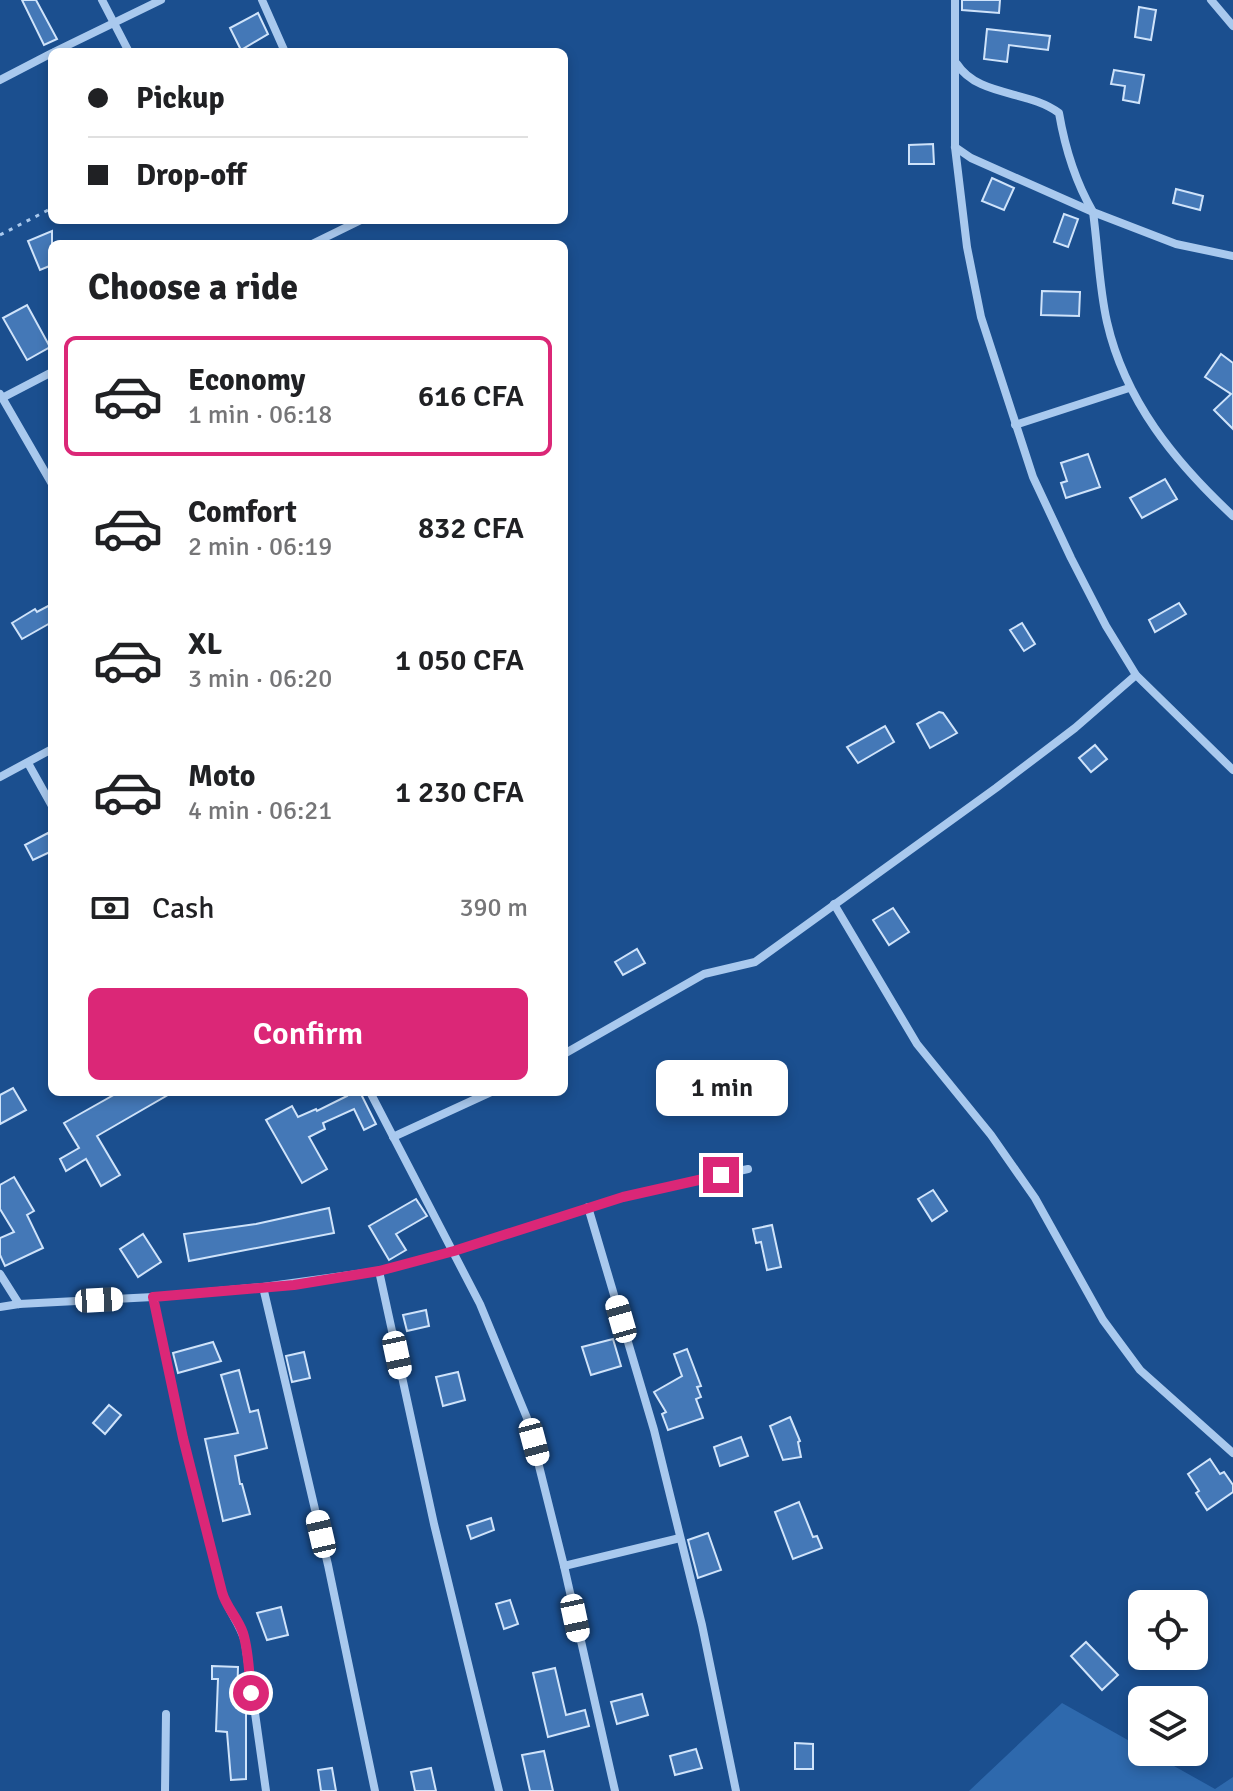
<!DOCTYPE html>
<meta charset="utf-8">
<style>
body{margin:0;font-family:Signika,sans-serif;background:#f2f2f2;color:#202124;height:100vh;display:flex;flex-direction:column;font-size:30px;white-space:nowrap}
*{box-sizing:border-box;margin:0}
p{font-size:26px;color:#757577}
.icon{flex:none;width:44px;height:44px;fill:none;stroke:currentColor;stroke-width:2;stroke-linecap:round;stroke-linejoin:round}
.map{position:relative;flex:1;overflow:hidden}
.drawer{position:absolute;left:48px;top:240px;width:520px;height:856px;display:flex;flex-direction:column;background:#fff;border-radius:12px;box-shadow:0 4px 12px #0003}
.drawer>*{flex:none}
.guide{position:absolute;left:48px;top:48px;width:520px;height:176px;border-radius:12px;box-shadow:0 4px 12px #0003;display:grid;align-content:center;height:176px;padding:0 40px;background:#fff}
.controls{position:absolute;left:1128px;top:1590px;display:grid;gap:16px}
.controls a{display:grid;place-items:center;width:80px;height:80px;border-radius:12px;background:#fff;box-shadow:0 4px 12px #0003;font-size:40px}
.end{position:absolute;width:36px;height:36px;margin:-18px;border:10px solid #db2777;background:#fff;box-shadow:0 0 0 4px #fff}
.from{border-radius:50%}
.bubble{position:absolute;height:56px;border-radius:12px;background:#fff;box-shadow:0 4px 12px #0003;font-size:26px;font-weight:600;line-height:56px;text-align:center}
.car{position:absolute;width:24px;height:48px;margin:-24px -12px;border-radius:10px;box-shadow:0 0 6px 2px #0007;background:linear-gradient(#fff 24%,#345 0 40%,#fff 0 76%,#345 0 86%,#fff 0)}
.guide b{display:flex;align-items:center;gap:28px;height:76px;font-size:30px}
.guide b+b{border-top:2px solid #e0e0e0}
.guide i{width:20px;height:20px;background:#202124}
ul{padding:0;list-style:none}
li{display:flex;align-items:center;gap:24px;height:120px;margin:0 16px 12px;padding:0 24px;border:4px solid transparent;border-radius:12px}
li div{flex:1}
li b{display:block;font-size:30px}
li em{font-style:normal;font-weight:600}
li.active{border-color:#db2777}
li>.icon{width:72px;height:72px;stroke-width:1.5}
h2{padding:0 40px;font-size:36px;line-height:96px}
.pay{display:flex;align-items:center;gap:20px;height:88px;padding:0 40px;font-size:30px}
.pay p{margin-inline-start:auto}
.cta{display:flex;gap:16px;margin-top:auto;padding:16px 40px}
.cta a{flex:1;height:92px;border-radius:12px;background:#db2777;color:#fff;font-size:32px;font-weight:600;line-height:92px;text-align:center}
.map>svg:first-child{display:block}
</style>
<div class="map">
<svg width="1233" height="1791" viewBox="0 0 1233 1791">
<rect width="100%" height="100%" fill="#1b4f8f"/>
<polygon fill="#2e69ad" points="1062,1703 1142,1748 1142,1752 1149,1752 1215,1789 1233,1777 1233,1791 969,1791"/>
<g fill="#4478b7" stroke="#cfe3fa" stroke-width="2">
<polygon points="22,0 36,0 57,39 44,45"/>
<polygon points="962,0 1000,0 999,13 962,10"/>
<polygon points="1139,7 1156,10 1151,40 1135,37"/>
<polygon points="258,13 268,34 241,50 230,28"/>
<polygon points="987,29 1050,36 1048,50 1009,45 1007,62 984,59"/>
<polygon points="1114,70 1144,75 1139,103 1123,100 1125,86 1111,84"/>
<polygon points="933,144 934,164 909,164 909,145"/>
<polygon points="992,178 1014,188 1004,210 982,201"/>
<polygon points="1176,189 1203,196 1200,210 1173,203"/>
<polygon points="1064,214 1078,219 1068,247 1054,242"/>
<polygon points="52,231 52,265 40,270 28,241"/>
<polygon points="1042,291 1080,292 1079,316 1041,315"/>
<polygon points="27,305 50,347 27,360 3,318"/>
<polygon points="1221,354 1233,363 1233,429 1214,410 1231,394 1205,377"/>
<polygon points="1088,454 1100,487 1066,498 1061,483 1067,481 1061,463"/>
<polygon points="1165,479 1177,499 1142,518 1130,498"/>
<polygon points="1179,603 1186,614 1155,632 1149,620"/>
<polygon points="52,604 52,622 22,639 12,623 35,609 37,612"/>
<polygon points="1022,623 1035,644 1024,651 1010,630"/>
<polygon points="939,712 943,713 957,733 930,748 917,724"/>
<polygon points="885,726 894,742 858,763 847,747"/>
<polygon points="1095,745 1107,759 1091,772 1079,758"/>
<polygon points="48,833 52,842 52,851 33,860 25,845"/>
<polygon points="893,908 909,932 889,945 873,920"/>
<polygon points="637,949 645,963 623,975 615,962"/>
<polygon points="13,1088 26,1110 0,1124 0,1095"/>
<polygon points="119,1092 173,1092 97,1136 120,1175 101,1186 86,1159 66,1171 60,1159 79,1148 64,1123"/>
<polygon points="345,1092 360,1092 376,1124 364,1130 354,1109 323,1123 325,1129 309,1137 327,1169 302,1183 266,1120 292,1106 298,1117 316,1109 317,1111 347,1096"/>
<polygon points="14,1177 34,1211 27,1215 43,1248 5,1266 0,1255 0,1238 14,1232 0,1209 0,1185"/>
<polygon points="933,1190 947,1211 932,1221 918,1199"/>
<polygon points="416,1199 427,1216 396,1234 406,1250 389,1260 369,1226"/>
<polygon points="329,1208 334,1233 189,1261 184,1234 256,1224"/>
<polygon points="772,1225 781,1267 767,1270 761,1242 756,1243 753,1229"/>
<polygon points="143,1234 161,1262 138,1277 120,1249"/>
<polygon points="426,1310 429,1326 407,1331 403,1315"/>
<polygon points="613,1339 621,1366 591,1375 582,1347"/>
<polygon points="213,1342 221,1361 178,1373 173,1353"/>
<polygon points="687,1349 701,1386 697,1387 701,1397 696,1399 703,1418 668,1430 662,1414 666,1412 654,1392 682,1376 674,1354"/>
<polygon points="304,1352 310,1378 292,1382 286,1356"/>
<polygon points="239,1370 250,1412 258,1410 267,1448 235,1456 240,1484 242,1484 250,1514 223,1521 205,1439 238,1433 221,1375"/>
<polygon points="458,1372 465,1400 443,1406 436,1377"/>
<polygon points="109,1405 121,1415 105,1434 93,1423"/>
<polygon points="790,1417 800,1441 798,1442 801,1457 783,1460 770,1426"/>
<polygon points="741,1437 748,1456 720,1466 714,1447"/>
<polygon points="1210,1459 1220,1474 1224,1472 1233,1485 1233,1492 1207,1510 1196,1493 1199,1491 1188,1474"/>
<polygon points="799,1502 813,1537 817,1536 822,1548 793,1559 775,1512"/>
<polygon points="491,1518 494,1530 471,1539 467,1526"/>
<polygon points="708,1533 721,1570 698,1578 688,1540"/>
<polygon points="510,1600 518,1624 504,1629 496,1604"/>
<polygon points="281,1607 288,1635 267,1640 257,1613"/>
<polygon points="1086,1642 1118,1675 1102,1690 1071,1656"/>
<polygon points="212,1666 238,1667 237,1701 246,1701 246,1779 231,1780 227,1732 216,1731 218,1679 212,1679"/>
<polygon points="555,1668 566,1715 585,1710 589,1726 548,1737 533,1673"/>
<polygon points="642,1694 648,1715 617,1724 611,1702"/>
<polygon points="795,1743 813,1744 813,1769 795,1769"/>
<polygon points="696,1749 702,1768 675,1775 670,1756"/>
<polygon points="544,1751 553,1791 530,1791 522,1755"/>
<polygon points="332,1768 336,1791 321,1791 318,1770"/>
<polygon points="431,1768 436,1791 415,1791 411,1772"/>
</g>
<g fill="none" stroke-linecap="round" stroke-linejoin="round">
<polyline stroke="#a9c9ee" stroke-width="3" stroke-dasharray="4 6" stroke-linecap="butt" points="0,235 52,208"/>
<g stroke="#a9c9ee" stroke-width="8">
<polyline points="102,0 129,52"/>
<polyline points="262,0 285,52"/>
<polyline points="955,0 955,147 967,247 981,317 1033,477 1071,558 1106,626 1136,675 1233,770"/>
<polyline points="1211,0 1233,26"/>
<polyline points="54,52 161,0"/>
<path d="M957 64C978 97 1029 90 1059 113 1065 148 1075 181 1093 212 1098 248 1099 287 1107 322 1125 401 1175 462 1233 516"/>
<polyline points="0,80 52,53"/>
<polyline points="955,147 971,158 1093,212 1176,244 1233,256"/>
<polyline points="312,244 361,220"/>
<polyline points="0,394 52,484"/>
<polyline points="2,398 52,372"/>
<polyline points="1015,425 1129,388"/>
<polyline points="28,763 52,806"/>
<polyline points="0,777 52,749"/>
<polyline points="834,904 917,1044 991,1135 1035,1198 1103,1320 1140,1370 1233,1453"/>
<polyline points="564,1054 704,974 755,962 996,788 1075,728 1136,675"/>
<polyline points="370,1092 480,1304 527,1418 564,1566 615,1791"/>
<polyline points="393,1137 491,1092"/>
<polyline points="588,1207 654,1430 702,1625 736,1791"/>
<polyline points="379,1271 434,1524 499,1791"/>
<polyline points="0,1274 19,1304"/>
<polyline points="263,1287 328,1565 375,1791"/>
<path d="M153 1297 183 1438 222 1592C227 1610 240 1623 245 1642L266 1791"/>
<polyline points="0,1307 19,1304 153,1297 263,1287 379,1271 454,1251 623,1197 748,1169"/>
<polyline points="564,1566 680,1538"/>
<polyline points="165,1791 166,1714"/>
</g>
</g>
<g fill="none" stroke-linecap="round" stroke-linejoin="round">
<path stroke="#db2777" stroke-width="10" d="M251 1693C249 1674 249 1652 243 1633 238 1618 226 1607 222 1592L183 1438 153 1297 294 1285 379 1271 454 1251 623 1197 721 1175"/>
</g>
</svg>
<div class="controls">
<a><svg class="icon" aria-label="locate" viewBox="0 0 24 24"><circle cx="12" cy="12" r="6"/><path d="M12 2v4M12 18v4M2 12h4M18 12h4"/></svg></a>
<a><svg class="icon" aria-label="layers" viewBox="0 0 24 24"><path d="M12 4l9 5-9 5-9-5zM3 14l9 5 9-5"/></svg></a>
</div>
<i class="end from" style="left:251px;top:1693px"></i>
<i class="end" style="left:721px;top:1175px"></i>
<div class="bubble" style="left:656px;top:1060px;width:132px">1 min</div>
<i class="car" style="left:99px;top:1300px;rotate:87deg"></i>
<i class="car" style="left:621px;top:1319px;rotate:344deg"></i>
<i class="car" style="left:397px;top:1355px;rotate:168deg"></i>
<i class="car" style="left:534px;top:1442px;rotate:165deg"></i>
<i class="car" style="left:321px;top:1534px;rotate:347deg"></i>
<i class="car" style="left:575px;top:1618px;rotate:168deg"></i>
<div class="guide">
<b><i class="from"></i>Pickup</b>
<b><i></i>Drop-off</b>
</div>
<section class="drawer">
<h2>Choose a ride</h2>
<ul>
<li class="active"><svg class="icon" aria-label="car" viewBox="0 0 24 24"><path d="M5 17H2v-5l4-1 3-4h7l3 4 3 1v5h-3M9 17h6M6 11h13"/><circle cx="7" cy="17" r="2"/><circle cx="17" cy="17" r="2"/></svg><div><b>Economy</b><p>1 min · 06:18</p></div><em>616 CFA</em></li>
<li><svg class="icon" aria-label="car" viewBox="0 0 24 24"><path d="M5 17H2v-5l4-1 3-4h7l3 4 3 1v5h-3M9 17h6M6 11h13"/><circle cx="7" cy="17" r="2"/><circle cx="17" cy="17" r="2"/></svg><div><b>Comfort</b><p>2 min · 06:19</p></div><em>832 CFA</em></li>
<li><svg class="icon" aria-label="car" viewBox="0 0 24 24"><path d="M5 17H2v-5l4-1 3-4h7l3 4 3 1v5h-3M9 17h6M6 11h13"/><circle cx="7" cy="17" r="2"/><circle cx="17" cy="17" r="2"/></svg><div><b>XL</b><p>3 min · 06:20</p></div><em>1 050 CFA</em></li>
<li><svg class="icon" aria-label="car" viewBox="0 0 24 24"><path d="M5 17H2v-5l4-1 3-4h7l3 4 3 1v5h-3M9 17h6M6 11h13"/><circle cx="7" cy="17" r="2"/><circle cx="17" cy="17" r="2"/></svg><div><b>Moto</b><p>4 min · 06:21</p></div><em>1 230 CFA</em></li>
</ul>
<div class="pay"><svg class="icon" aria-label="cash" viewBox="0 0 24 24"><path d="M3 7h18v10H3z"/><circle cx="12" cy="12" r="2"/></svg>Cash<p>390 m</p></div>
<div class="cta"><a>Confirm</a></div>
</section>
</div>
